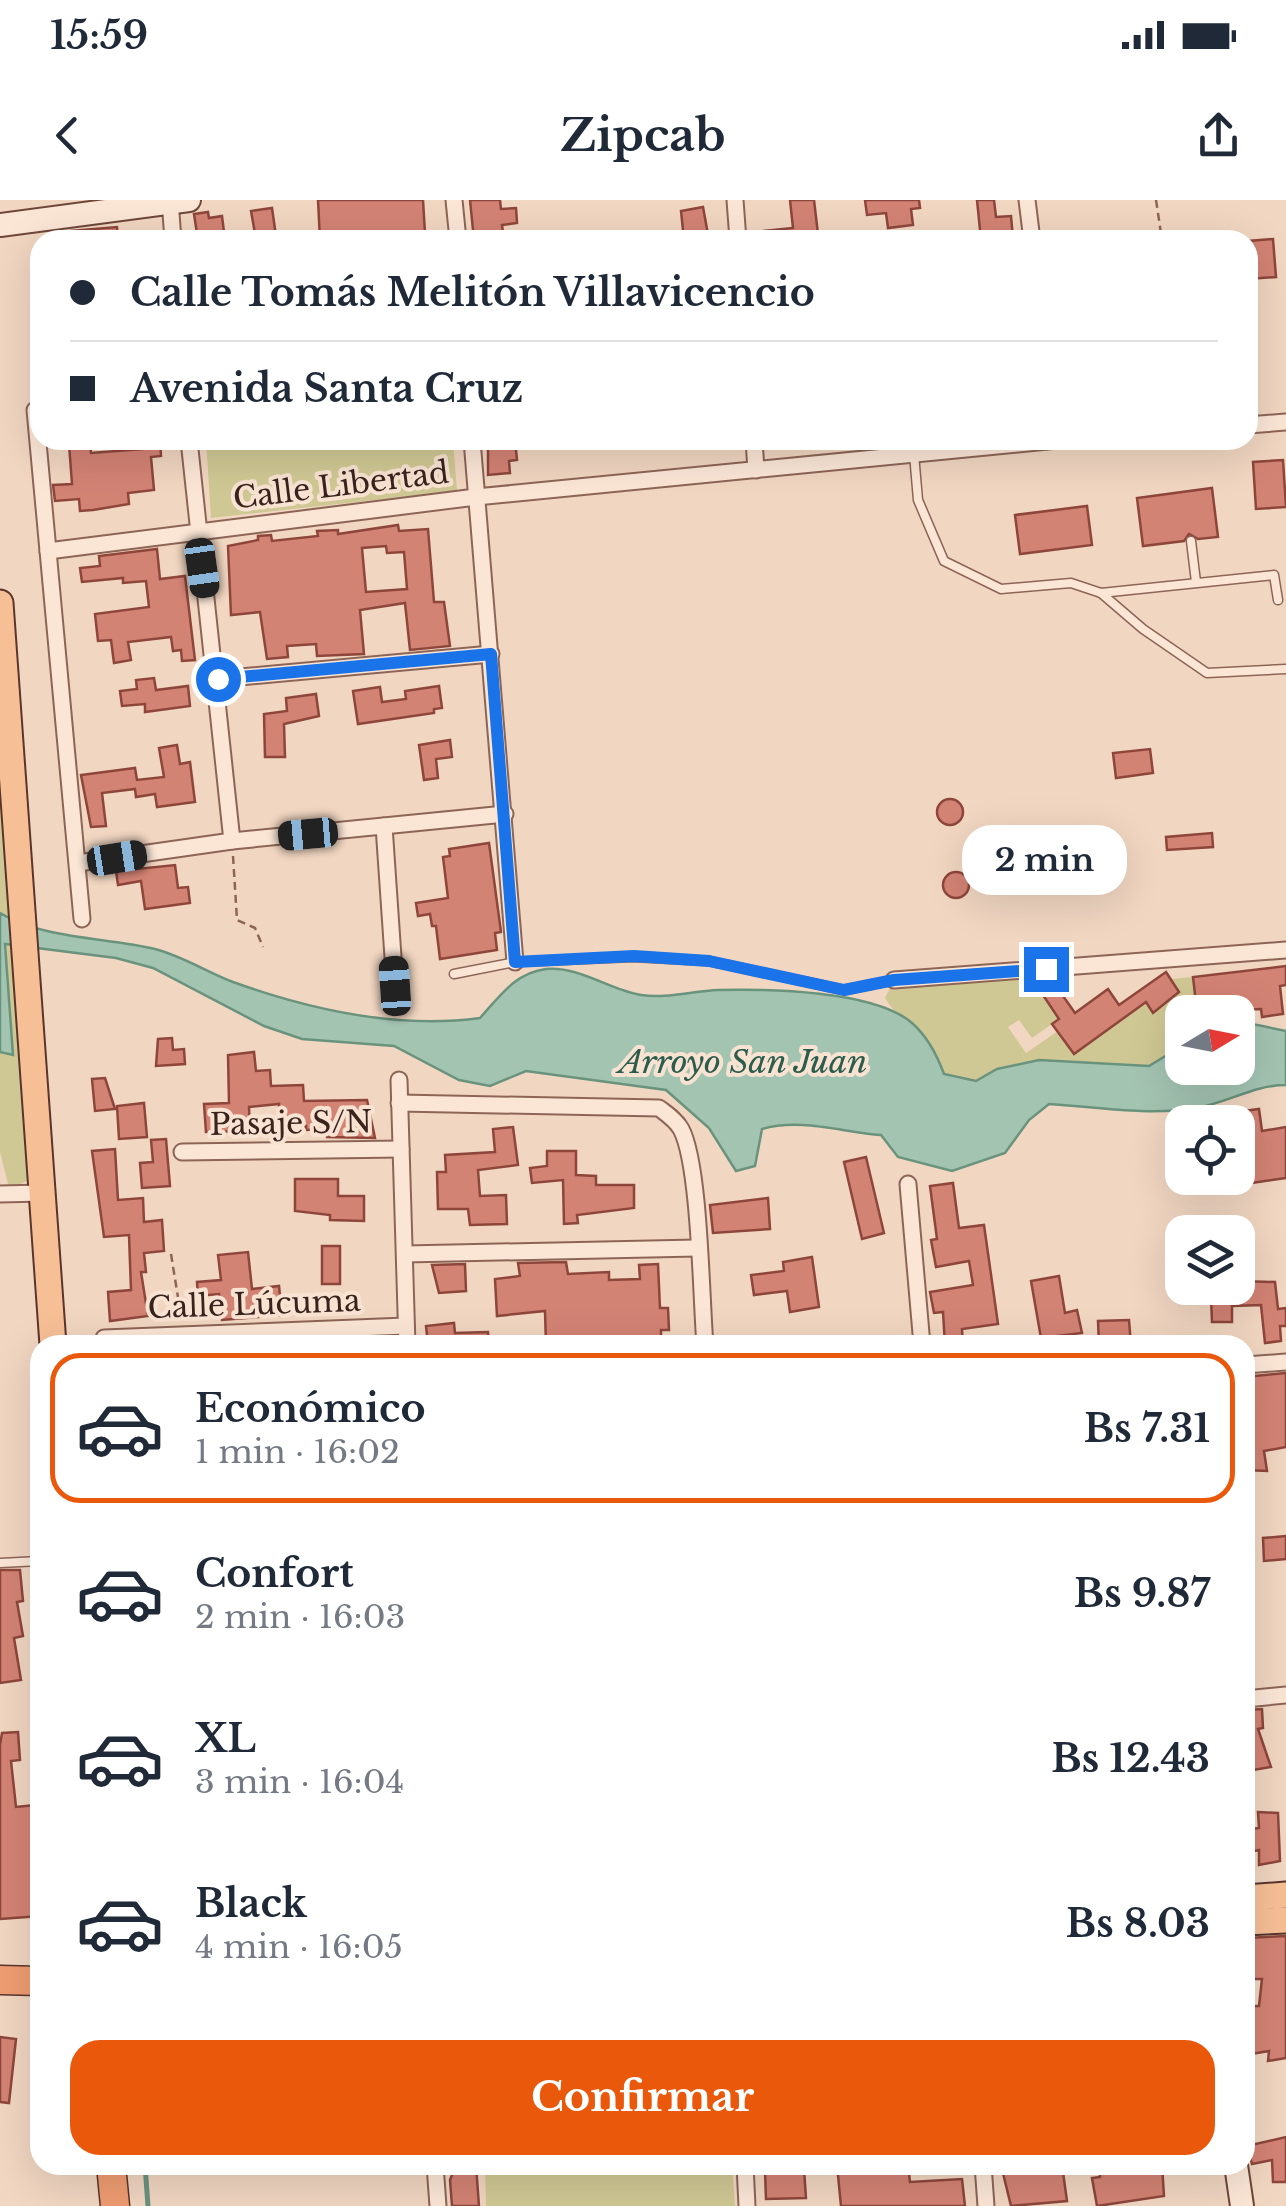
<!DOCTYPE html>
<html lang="es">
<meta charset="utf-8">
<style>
body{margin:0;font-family:"Libre Baskerville",serif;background:#f6f6f7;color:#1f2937;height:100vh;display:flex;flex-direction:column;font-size:38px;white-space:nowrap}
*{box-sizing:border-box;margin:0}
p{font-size:32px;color:#747a83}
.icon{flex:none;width:55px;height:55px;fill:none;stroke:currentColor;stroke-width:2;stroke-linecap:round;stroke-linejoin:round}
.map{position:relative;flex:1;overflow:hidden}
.details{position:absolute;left:30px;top:1135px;width:1225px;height:840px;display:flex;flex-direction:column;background:#fff;border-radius:30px;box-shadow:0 10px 40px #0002}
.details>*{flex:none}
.top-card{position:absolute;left:30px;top:30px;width:1228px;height:220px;border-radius:30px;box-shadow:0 10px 40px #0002;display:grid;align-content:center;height:220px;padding:0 40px;background:#fff}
.needle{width:65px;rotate:80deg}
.controls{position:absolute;left:1165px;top:795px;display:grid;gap:20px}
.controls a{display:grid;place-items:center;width:90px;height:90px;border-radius:20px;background:#fff;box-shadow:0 10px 40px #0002;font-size:50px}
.end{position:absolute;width:45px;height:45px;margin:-22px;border:12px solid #1a73e8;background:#fff;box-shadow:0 0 0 5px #fff}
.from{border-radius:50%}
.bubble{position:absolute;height:70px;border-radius:30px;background:#fff;box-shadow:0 10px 40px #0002;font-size:32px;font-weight:700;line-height:70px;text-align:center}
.car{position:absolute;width:30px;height:60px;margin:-30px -15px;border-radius:12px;box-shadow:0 0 8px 2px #0007;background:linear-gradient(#222 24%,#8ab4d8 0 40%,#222 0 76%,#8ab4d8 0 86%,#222 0)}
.top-card b{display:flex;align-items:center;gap:35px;height:95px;font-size:38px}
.top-card b+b{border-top:2px solid #e0e1e3}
.top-card i{width:25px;height:25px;background:#1f2937}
ul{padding:18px 0 0;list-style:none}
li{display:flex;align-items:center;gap:30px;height:150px;margin:0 20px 15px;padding:0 20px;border:5px solid transparent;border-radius:30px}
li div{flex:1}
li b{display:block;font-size:38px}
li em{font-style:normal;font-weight:700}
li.current{border-color:#ea580c}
li>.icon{width:90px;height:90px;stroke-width:1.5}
.action{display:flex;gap:20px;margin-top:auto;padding:20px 40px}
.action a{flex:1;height:115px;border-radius:30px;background:#ea580c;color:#fff;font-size:40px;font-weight:700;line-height:115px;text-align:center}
.status{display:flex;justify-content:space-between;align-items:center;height:70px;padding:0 50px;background:#fff;direction:ltr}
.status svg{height:28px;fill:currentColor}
header{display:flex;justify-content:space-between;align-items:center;height:130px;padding:0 40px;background:#fff;font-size:45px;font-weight:700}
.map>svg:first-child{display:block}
</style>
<div class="status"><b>15:59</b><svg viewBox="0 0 49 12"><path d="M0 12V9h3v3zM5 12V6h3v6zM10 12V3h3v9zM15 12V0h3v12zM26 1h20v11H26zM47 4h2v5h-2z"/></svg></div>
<header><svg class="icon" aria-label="back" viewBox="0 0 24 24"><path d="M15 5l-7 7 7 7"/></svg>Zipcab<svg class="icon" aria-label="share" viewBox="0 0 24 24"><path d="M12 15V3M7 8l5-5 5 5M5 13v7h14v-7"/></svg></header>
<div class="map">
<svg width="1286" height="2006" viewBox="0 0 1286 2006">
<rect width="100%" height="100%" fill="#f1d6c1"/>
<g fill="#d0c894">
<polygon points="206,240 453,240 457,291 211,318"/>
<polygon points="0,544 36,978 9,988 0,952"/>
<path d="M1045 769 1056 786 1043 796 1059 819 1032 838 1019 820 1008 827 1026 853 1058 831 1074 853 1146 802 1153 812 1179 792 1171 779 1193 777 1197 812H1182V846L1149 866 1039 860 997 869 976 881 944 874C929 832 904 830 885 798L894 780Z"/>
<polygon points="485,1965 732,1965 735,2006 486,2006"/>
</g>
<path fill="#a4c4b2" stroke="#6a937e" stroke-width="2.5" d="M0 713C46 740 105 737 155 749 182 756 207 772 233 782 311 810 399 829 480 818 500 796 515 773 546 769 580 766 609 790 641 795 665 799 693 791 718 790 767 789 874 790 912 823 928 837 937 855 944 874L976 881 997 869 1039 860 1149 866 1182 846V868H1238V821L1286 831V885C1253 885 1228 903 1196 908 1148 916 1097 907 1049 904L1029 920 1005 953 952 971 898 957 881 935C841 932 801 918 762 929L755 966 736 971 709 928 666 890 526 871 490 886 459 880 394 846 302 839 264 826 153 768 116 758 5 744 13 855 0 852Z"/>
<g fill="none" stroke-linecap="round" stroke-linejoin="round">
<polyline stroke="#6a937e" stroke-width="5" points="145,1965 148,2006"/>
</g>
<g fill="#d38374" stroke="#8e463b" stroke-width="2.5" fill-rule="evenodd">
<polygon points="318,0 423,0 425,33 320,40"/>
<polygon points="470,0 500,0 501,9 516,8 517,23 502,25 504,40 474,40"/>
<polygon points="790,0 814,0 818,34 801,36 802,40 764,40 764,31 793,28"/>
<polygon points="865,0 919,0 920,8 911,9 913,25 888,28 886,13 867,15"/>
<polygon points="977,0 994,0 996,17 1011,16 1013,38 981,40"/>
<polygon points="703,7 709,40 684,40 681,11"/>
<polygon points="272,8 276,36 256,39 251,11"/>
<polygon points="208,12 209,18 222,16 225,40 198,40 194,14"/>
<polygon points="117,27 118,39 71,40 71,31"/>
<polygon points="1273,39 1276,77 1248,79 1248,41"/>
<polygon points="141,240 160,240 161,256 151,257 154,290 128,293 129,304 93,310 80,311 79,299 55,301 53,285 72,284 69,244 90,243 91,253 142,249"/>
<polygon points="488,240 515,240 517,260 509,261 510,273 488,275"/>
<polygon points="1283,260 1286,307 1256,309 1253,262"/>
<polygon points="1212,288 1218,337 1198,339 1189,334 1184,341 1143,346 1137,298"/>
<polygon points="1087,306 1092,345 1020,354 1015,315"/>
<path d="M398 325 399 331 428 329 434 402H444L450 446 410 450 405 403 360 410 364 454 317 456 316 444 287 446 288 457 267 459 260 412 231 415 228 346 258 340V336L271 335 272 341 318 336 317 331 338 330V334ZM386 346 387 353 404 352 407 389 366 392 362 348Z"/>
<polygon points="157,349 160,379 185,376 195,460 182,461 181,450 173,451 171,437 128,442 131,460 114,463 111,440 98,441 95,414 149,407 146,381 123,383 123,378 82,382 80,368 100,366 99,356"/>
<polygon points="154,478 156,490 188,486 190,506 145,512 145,504 122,506 120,491 137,489 136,480"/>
<polygon points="439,486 442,508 434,509 434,513 358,524 353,491 380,487 382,502 406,499 405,491"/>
<polygon points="316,494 319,516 284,524 285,557 265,557 264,514 287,511 286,498"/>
<polygon points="450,540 452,557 436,559 438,578 424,580 419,545"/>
<polygon points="177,545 180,564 190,562 195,602 157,607 155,594 136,597 135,589 102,593 106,626 91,627 81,575 135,568 137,580 164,577 159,548"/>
<polygon points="1150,549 1153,573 1116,578 1113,553"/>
<circle cx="950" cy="612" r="13"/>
<polygon points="1212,633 1213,647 1167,650 1166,637"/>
<polygon points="489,643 501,732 495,733 497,750 440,759 436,726 432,726 430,714 418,716 416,703 448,698 443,657 450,656 449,649"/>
<polygon points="175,665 178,688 188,687 190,703 145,709 141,681 118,685 116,671"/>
<circle cx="956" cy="685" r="13"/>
<polygon points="1286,766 1286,785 1280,786 1283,814 1262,817 1261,809 1197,812 1193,777"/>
<polygon points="1166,772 1179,792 1153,813 1146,802 1074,854 1052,824 1059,819 1043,795 1056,786 1075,813 1108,789 1119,805"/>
<polygon points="172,838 173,850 184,849 185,864 156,866 158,839"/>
<polygon points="254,852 256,871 270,870 271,886 303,885 304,901 367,900 375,938 327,937 326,929 306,930 306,926 280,928 279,904 249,907 250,931 206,932 204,904 229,903 228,855"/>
<polygon points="105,878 115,909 95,911 92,879"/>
<polygon points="144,903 147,937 119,939 117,906"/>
<polygon points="1259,909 1262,931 1286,927 1286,978 1238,985 1238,971 1242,970 1238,932 1246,931 1243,911"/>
<polygon points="513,927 518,965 478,970 480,996 506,995 507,1024 470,1025 468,1009 438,1009 437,972 446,972 445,955 495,952 493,929"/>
<polygon points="166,939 170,986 142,988 140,963 153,962 151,940"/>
<polygon points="115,949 118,1000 143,998 144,1022 162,1020 164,1051 144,1053 146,1072 141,1072 148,1116 110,1121 108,1092 131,1090 129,1035 104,1037 92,951"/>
<polygon points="547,951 576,951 576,975 596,976 596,985 634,985 634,1008 577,1015 578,1023 564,1024 563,980 532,983 530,968 547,966"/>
<polygon points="866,957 884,1033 862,1039 844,962"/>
<polygon points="295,979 338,979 338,996 364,996 364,1021 330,1020 330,1015 295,1011"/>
<polygon points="953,983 959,1028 984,1025 998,1124 962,1129 963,1145 945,1145 943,1112 934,1113 930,1092 973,1085 969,1061 936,1067 931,1040 937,1039 930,986"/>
<polygon points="768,998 770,1029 713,1033 710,1005"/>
<rect x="322" y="1046" width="18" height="38"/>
<polygon points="248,1052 252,1089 279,1086 282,1115 222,1120 219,1094 198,1096 197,1082 221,1080 218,1055"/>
<polygon points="812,1057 819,1107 790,1112 787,1091 754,1095 751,1075 784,1071 783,1062"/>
<polygon points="566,1062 568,1074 609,1072 609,1080 640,1079 639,1065 658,1064 660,1108 668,1108 669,1130 661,1130 661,1143 642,1145 642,1137 613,1138 614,1145 546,1145 545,1111 497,1116 495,1079 520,1076 518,1063"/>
<polygon points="465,1064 466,1091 439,1093 432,1065"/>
<polygon points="1059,1076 1065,1113 1077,1110 1082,1133 1041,1138 1031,1081"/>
<polygon points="1238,1081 1275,1082 1278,1109 1286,1108 1286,1126 1280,1126 1281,1141 1265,1143 1261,1105 1232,1106 1232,1122 1212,1122 1211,1097 1230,1097 1230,1088 1238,1088"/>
<polygon points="1129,1120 1131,1145 1099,1145 1098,1121"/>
<polygon points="454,1123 455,1133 488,1132 489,1145 428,1144 426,1126"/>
<polygon points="1286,1173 1286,1247 1264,1251 1267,1271 1245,1270 1245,1177"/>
<polygon points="1286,1336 1286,1359 1264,1361 1263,1338"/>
<polygon points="0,1370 20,1370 23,1401 17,1402 23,1436 14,1438 21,1480 0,1483"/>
<polygon points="1262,1509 1263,1528 1258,1529 1271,1567 1247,1571 1245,1556 1253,1555 1249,1530 1245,1531 1245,1510"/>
<polygon points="18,1532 20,1560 11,1561 16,1607 36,1605 40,1716 0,1719 0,1545 2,1533"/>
<polygon points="1258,1612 1278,1613 1280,1661 1259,1665 1259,1650 1245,1653 1245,1630 1259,1628"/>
<polygon points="1286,1736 1286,1858 1268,1861 1269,1851 1245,1855 1245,1806 1259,1806 1262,1779 1245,1779 1245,1738"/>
<polygon points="0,1837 16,1839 9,1903 0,1902"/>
<polygon points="1286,1937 1286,1982 1273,1982 1272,1960 1252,1964 1247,1946"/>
<polygon points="456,1965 476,1965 479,2006 452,2006 450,1980"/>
<polygon points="837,1965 908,1965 910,1982 962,1979 965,2006 841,2006"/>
<polygon points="1001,1965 1062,1965 1067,2001 1011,2006"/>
<polygon points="1162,1965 1164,1996 1097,2006 1092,1978 1100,1977 1099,1967"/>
<polygon points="804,1969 806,1998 766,1999 765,1971"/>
</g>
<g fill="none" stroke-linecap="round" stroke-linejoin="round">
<g stroke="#8d6557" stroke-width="11">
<g id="service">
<polyline points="914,254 918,300 944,361 1001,389 1071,383 1101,393 1274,375 1278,400"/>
<polyline points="1191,341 1196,382"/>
<polyline points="1101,393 1143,429 1207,473 1286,469"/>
<polyline points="454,774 515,762 633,757 709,761 844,790 894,780"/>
<polyline points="0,1363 40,1361"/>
</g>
</g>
<g stroke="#8d6557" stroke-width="19">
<g id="minor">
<polyline points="170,0 173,40"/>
<polyline points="454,0 458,40"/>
<polyline points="735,0 738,40"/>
<polyline points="1027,0 1032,40"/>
<polyline points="35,210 82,719"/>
<polyline points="1248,225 1286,222"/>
<polyline points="189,240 232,641"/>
<polyline points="472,240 515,762"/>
<polyline points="754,240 756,270"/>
<polyline points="48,351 476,297 1058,240"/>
<polyline points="218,479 491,454"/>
<polyline points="384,626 395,786"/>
<polyline points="78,663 232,641 505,614"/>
<polyline points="894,780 1286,750"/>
<polyline points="399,880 407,1145"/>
<path d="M399 903 659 908C667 914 676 920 681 929 700 964 701 1098 705 1145"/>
<polyline points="182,952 401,949"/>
<polyline points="908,984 922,1145"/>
<polyline points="0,994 42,993"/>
<polyline points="405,1054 697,1048"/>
<polyline points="104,1138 406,1126"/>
<polyline points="1245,1165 1286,1162"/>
<polyline points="1245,1499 1286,1495"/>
<polyline points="435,1965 438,2006"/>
<polyline points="745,1965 747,2006"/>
<polyline points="983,1965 986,2006"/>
</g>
</g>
<g stroke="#6e473a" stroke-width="26">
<g id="secondary">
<polyline points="0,25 189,0"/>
<polyline points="1236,1965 1242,2006"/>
</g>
</g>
<g stroke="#5a352c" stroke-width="29">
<g id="primary">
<polyline points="0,403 53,1145"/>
<polyline points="1245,1698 1286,1695"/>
<polyline points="1245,1722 1286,1720"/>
</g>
</g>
<g stroke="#5a352c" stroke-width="31">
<g id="trunk">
<polyline points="0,1780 40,1781"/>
<polyline points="111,1965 115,2006"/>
</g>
</g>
<g stroke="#8d6557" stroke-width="2.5" stroke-dasharray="8 5" stroke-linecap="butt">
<polyline points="1156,0 1162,40"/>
<polyline points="233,656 237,720 255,728 263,747"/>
<polyline points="171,1054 181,1116"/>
</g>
<use href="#service" stroke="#fbe6d6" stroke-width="8"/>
<use href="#minor" stroke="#fbe6d6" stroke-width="15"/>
<use href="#secondary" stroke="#fbe6d6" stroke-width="22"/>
<use href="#primary" stroke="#f7bf96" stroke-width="25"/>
<use href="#trunk" stroke="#ef9c71" stroke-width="28"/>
</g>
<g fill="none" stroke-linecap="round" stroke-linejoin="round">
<polyline stroke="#1a73e8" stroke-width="12" points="218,479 491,454 515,762 634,756 709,761 844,790 894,780 1046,769"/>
</g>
<g text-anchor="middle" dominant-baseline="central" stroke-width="8" stroke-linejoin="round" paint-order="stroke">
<g font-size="30" fill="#3b231d" stroke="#f8e3d2">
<text transform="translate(341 285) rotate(-7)">Calle Libertad</text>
<text transform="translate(291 923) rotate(-1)">Pasaje S/N</text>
<text transform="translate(254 1104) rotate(-2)">Calle Lúcuma</text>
</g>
<g font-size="32" font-style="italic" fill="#2b5c4c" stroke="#f8e3d2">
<text x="743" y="862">Arroyo San Juan</text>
</g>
</g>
</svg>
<div class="controls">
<a><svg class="needle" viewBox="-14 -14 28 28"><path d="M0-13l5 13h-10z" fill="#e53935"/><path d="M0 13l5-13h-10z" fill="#747a83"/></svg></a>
<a><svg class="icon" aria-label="locate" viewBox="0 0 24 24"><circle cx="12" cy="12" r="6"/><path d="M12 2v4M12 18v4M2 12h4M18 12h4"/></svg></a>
<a><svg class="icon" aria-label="layers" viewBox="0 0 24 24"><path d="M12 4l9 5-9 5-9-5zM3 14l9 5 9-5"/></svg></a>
</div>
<i class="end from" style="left:218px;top:479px"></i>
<i class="end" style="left:1046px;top:769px"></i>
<div class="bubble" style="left:962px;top:625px;width:165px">2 min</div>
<i class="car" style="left:202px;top:368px;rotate:172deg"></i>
<i class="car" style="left:308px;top:634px;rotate:265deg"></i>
<i class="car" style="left:117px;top:658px;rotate:81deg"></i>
<i class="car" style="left:395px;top:786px;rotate:356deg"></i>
<div class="top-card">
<b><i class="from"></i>Calle Tomás Melitón Villavicencio</b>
<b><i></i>Avenida Santa Cruz</b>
</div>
<section class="details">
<ul>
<li class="current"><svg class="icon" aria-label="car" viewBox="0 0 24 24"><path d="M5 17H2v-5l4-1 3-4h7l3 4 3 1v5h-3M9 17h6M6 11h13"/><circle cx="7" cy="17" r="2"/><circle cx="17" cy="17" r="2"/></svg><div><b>Económico</b><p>1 min · 16:02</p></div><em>Bs 7.31</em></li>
<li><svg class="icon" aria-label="car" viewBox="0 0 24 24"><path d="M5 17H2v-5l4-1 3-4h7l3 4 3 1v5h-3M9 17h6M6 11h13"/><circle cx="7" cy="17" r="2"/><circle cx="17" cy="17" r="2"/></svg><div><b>Confort</b><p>2 min · 16:03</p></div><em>Bs 9.87</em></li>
<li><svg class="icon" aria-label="car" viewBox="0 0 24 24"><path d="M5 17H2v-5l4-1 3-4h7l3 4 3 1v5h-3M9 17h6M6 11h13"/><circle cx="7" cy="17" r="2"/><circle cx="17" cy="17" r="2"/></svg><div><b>XL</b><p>3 min · 16:04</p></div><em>Bs 12.43</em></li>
<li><svg class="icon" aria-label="car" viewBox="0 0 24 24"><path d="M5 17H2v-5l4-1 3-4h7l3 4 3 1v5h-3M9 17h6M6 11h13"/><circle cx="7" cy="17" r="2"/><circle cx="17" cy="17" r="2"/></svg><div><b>Black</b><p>4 min · 16:05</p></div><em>Bs 8.03</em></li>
</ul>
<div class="action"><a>Confirmar</a></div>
</section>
</div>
